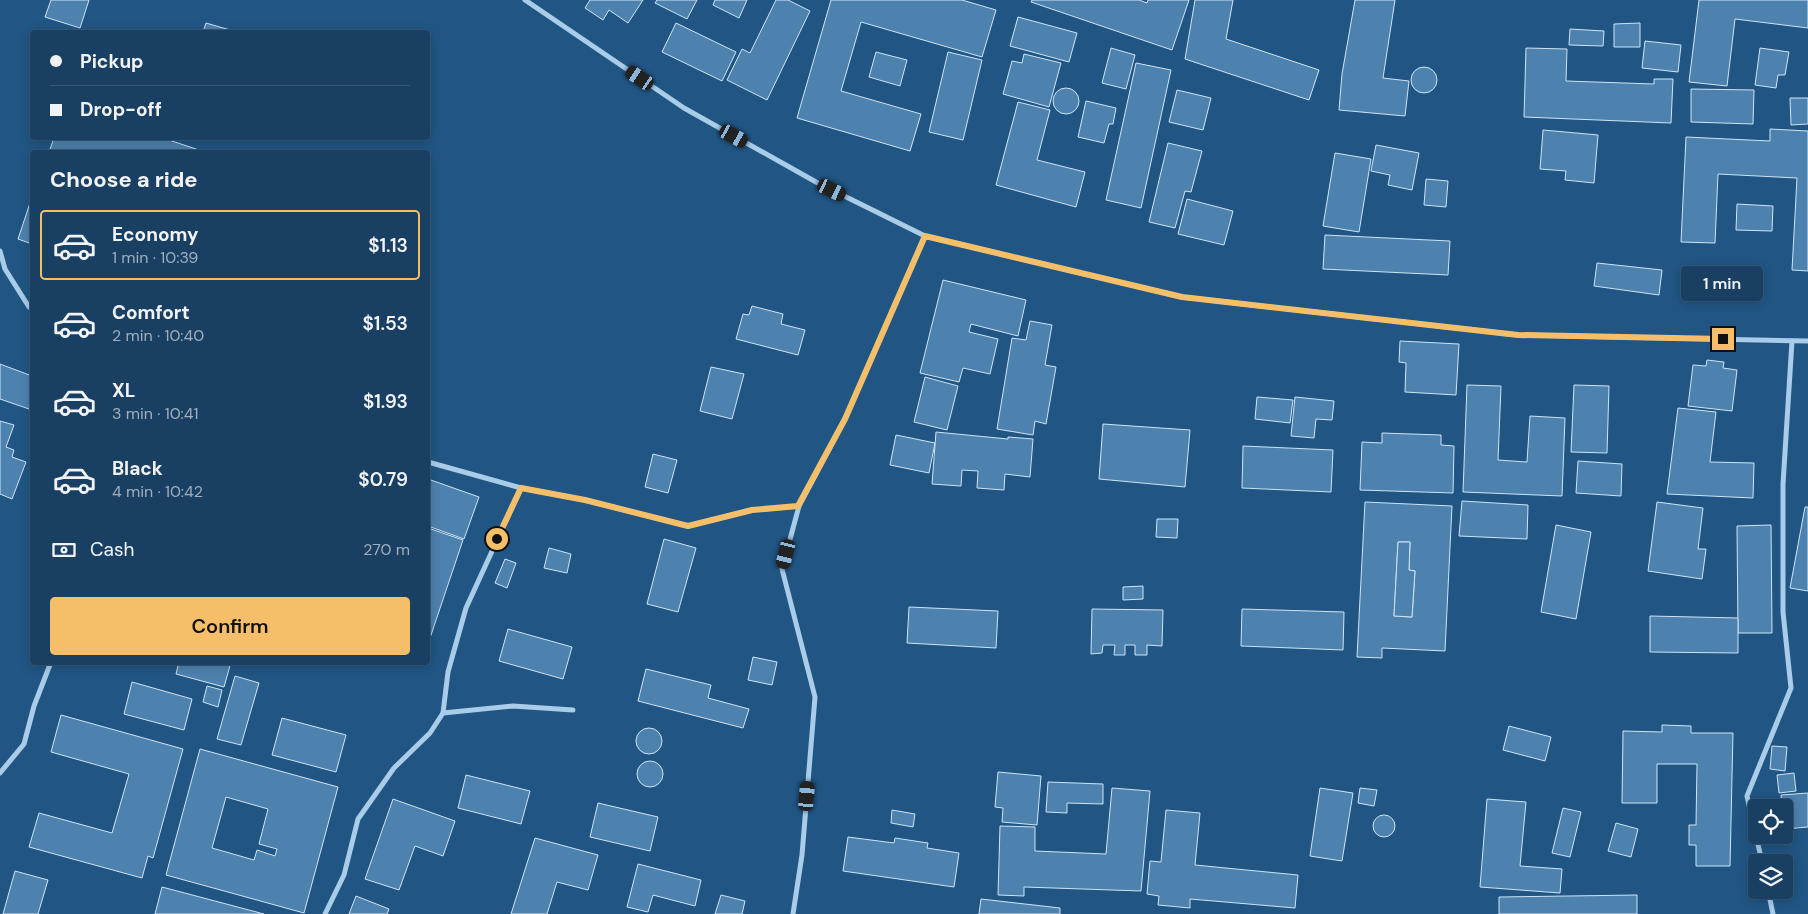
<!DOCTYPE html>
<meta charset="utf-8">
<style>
body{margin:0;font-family:"DM Sans",sans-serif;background:#264b6c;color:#f1f3f6;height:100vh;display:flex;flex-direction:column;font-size:19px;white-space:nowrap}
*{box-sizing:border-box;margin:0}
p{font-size:16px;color:#9fafbe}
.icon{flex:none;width:28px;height:28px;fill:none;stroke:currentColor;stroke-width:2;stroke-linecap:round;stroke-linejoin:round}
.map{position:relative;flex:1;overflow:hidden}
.details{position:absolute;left:30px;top:150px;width:400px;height:515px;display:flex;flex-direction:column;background:#194063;border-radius:5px;box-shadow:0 2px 12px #0003,0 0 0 1px #375978}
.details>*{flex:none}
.top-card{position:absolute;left:30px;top:30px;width:400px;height:110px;border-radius:5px;box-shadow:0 2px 12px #0003,0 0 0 1px #375978;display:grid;align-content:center;height:110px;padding:0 20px;background:#194063}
.tools{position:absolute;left:1748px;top:799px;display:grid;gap:10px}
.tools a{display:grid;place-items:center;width:45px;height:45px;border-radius:5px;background:#194063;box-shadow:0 2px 12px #0003,0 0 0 1px #375978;font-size:25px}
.end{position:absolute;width:22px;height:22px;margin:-11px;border:6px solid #f5bf6a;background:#111;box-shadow:0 0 0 2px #111}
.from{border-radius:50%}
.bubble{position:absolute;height:35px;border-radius:5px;background:#194063;box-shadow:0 2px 12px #0003,0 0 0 1px #375978;font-size:16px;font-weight:600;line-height:35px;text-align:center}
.car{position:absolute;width:15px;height:30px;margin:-15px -8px;border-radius:6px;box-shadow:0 0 4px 1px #0007;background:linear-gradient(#222 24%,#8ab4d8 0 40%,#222 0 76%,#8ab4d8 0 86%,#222 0)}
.top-card b{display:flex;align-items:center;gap:18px;height:48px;font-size:19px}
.top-card b+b{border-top:1px solid #375978}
.top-card i{width:12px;height:12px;background:#f1f3f6}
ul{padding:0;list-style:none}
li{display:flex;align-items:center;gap:15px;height:70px;margin:0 10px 8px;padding:0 10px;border:2px solid transparent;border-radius:5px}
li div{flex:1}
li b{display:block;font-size:19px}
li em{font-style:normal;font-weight:600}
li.active{border-color:#f5bf6a}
li>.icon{width:45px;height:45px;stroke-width:1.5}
h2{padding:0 20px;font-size:22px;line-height:60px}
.pay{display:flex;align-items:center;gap:12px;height:55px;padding:0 20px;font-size:19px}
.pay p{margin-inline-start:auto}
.action{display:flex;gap:10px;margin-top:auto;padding:10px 20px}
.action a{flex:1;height:58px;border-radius:5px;background:#f5bf6a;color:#111;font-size:20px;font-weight:600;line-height:58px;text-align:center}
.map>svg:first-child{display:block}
</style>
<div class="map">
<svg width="1808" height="914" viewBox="0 0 1808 914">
<rect width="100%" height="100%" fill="#215684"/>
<g fill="#4e82ae" stroke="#cde4f7" fill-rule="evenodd">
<polygon points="51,0 89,0 80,28 45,17"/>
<polygon points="590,0 643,0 628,23 609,10 603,20 585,8"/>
<polygon points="657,0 697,0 687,19 655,3"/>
<polygon points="715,0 747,0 739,18 713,5"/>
<polygon points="776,0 788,0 810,11 767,100 727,80 742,49 750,53"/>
<polygon points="831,0 962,0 996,10 982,57 861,22 841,91 921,114 910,151 797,118"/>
<polygon points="1032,0 1139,0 1147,3 1148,0 1189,0 1172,50 1031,2"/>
<polygon points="1195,0 1233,0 1226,39 1319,70 1309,100 1185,59"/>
<polygon points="1355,0 1395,0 1383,78 1409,81 1405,116 1339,110 1342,74"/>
<polygon points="1699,0 1808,0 1808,28 1735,19 1727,86 1689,82"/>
<polygon points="1018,17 1077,33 1069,62 1010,46"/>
<polygon points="206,23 237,32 203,32"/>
<polygon points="676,23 736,52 722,81 662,52"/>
<polygon points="1640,23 1640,47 1614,47 1614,24"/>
<polygon points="1570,29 1604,31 1603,46 1569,45"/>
<polygon points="1645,41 1681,45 1678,72 1642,68"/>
<polygon points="1111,48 1135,55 1126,89 1102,83"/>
<polygon points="1526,48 1567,49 1566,81 1654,84 1654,79 1673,79 1671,123 1524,117"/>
<polygon points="1760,48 1789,52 1785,75 1778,75 1776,88 1755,85"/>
<polygon points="876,52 907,60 900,86 869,77"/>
<polygon points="948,52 982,60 963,140 929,132"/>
<polygon points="1024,54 1061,63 1049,107 1003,94 1012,61 1022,63"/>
<polygon points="1136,63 1171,70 1141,208 1106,200"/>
<circle cx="1424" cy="80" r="13"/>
<circle cx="1066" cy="101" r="13"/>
<polygon points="1691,89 1754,90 1753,124 1691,122"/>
<polygon points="1177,90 1211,98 1203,130 1169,122"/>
<polygon points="1790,98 1808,98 1808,124 1791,125"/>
<polygon points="1086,101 1116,108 1113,124 1109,124 1104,143 1078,137"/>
<polygon points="1018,102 1050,110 1037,160 1085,172 1076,207 996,185"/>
<polygon points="1770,129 1808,131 1808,271 1792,270 1797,178 1718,174 1715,243 1681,242 1686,137 1770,141"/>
<polygon points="1543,130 1598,135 1594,183 1565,180 1566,171 1540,169"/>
<polygon points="54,138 163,138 202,151 49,152"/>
<polygon points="1168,143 1202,151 1191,192 1185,191 1175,228 1149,222"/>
<polygon points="1376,145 1419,153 1412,190 1388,185 1390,175 1371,171"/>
<polygon points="1335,153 1371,159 1359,232 1323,226"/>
<polygon points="1426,179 1448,181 1446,207 1424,205"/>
<polygon points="32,197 32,244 18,239"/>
<polygon points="1187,199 1233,211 1224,245 1178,234"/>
<polygon points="1737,204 1773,206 1772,231 1736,230"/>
<polygon points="1325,235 1450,241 1448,275 1323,269"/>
<polygon points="1597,263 1662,270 1659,295 1594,286"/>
<polygon points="943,280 1026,300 1018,336 971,324 969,332 998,339 990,374 963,368 959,382 920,373"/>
<polygon points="752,306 783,314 781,324 805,330 798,355 736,339 743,314 749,315"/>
<polygon points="1030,321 1052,325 1045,365 1056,367 1046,424 1035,421 1033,435 997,429 1012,338 1026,340"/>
<polygon points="1400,341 1459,344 1456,395 1405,392 1406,363 1399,362"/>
<polygon points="1707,360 1724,362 1723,368 1737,370 1732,411 1688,406 1693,365 1706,366"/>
<polygon points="0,364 32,376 32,410 0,399"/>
<polygon points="711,367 744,374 732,419 700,411"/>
<polygon points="925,377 958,386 947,430 914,422"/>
<polygon points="1467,385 1501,386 1498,460 1527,462 1530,416 1565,418 1562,496 1463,492"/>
<polygon points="1574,385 1609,386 1607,453 1571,452"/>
<polygon points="1257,397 1293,400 1290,423 1255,419"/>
<polygon points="1295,397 1334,401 1332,420 1316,419 1314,438 1291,436"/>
<polygon points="1678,408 1716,412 1710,462 1754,463 1753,498 1667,494"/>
<polygon points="0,421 14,425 6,447 14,450 12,457 26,462 12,499 0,494"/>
<polygon points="1103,424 1190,430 1185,487 1099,479"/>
<polygon points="936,432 1008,439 1008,437 1033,439 1030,477 1005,474 1004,490 977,488 978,471 962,470 961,486 932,484"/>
<polygon points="1382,433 1441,435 1441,445 1454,446 1453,493 1360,490 1362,442 1382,443"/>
<polygon points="896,435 935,443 929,473 890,465"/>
<polygon points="1243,446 1333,450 1331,492 1242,488"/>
<polygon points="653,454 677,460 668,493 645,487"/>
<polygon points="1578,461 1622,464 1621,496 1576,493"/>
<polygon points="428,479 479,497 464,539 428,526"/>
<polygon points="1462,501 1528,505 1527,539 1459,536"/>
<path d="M1365 502 1452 506 1445 651 1382 648V658L1357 657ZM1398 542H1410L1409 570 1415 571 1412 617 1394 616Z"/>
<polygon points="1657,502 1703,508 1698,549 1706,549 1702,579 1648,571"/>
<polygon points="1805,507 1808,507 1808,591 1790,588"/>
<polygon points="1157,519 1178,519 1177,538 1156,537"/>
<polygon points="1556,525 1591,532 1576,619 1541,612"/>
<polygon points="1771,525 1772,633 1738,633 1737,526"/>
<polygon points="428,528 463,540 428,644"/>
<polygon points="664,539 696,548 678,612 647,604"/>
<polygon points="1398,542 1410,542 1409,570 1415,571 1412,617 1394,616"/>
<polygon points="549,548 571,554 567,573 544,568"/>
<polygon points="505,559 516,563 507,588 495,583"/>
<polygon points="1143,586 1143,599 1123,600 1123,587"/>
<polygon points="909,607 998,611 996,648 907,643"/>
<polygon points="1092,609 1163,610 1162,646 1147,645 1147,655 1135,655 1135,645 1125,645 1125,655 1114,655 1115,645 1103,645 1102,653 1091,654"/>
<polygon points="1242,609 1344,612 1343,650 1241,646"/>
<polygon points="1650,616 1738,618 1738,653 1650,652"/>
<polygon points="508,629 572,647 563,679 499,661"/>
<polygon points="753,657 777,662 772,685 748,680"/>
<polygon points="179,662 231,662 224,687 176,674"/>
<polygon points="646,669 711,685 708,698 749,709 743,728 638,701"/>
<polygon points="235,676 259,683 241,745 217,739"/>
<polygon points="132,682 192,699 184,730 124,714"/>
<polygon points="207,686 222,690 218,707 203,702"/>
<polygon points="61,715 183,749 153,858 148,856 142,878 29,847 39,813 112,833 129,774 51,752"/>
<polygon points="282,718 346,735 336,772 272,755"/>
<polygon points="1662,725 1691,726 1691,733 1733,733 1730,866 1696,866 1696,845 1689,845 1689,825 1696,825 1697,764 1657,764 1657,803 1622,803 1623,731 1662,732"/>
<polygon points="1509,726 1551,737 1545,761 1503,750"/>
<circle cx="649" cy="741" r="13"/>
<polygon points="1772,746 1787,747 1785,771 1770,769"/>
<path d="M200 749 338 787 304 913 166 875ZM226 797 268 809 259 844 277 849 275 856 257 850 254 860 212 848Z"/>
<circle cx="650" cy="774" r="13"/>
<polygon points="998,772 1041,776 1037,825 1002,822 1003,808 995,807"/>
<polygon points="1794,773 1796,791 1779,793 1777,775"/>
<polygon points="466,775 530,791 521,824 458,808"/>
<polygon points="1048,782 1103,784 1103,804 1067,803 1067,813 1046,812"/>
<polygon points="1112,788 1150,791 1141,891 1024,887 1024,896 998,895 1000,826 1035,827 1035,851 1106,854"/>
<polygon points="1320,788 1353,793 1342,861 1310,856"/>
<polygon points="1360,788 1377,790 1374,806 1358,803"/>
<polygon points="1808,793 1808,827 1785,829 1784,808 1782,808 1781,795"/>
<polygon points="393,799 455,821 443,856 415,846 399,890 365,879"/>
<polygon points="1487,799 1526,802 1520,866 1562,869 1560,893 1480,887"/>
<polygon points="598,803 658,817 650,851 590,837"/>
<polygon points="1563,808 1581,812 1570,857 1552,853"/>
<polygon points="892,810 915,814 913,827 891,823"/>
<polygon points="1166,810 1200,813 1195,865 1298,875 1295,908 1190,899 1190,908 1158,905 1159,896 1147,894 1150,861 1161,862"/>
<circle cx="1384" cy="826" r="11"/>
<polygon points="1616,823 1638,829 1631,857 1608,851"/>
<polygon points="848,837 894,843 895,838 928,843 927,848 959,853 954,887 843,871"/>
<polygon points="535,838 598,855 588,890 557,882 547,914 511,914"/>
<polygon points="638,864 701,880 695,906 653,895 648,912 627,907"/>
<polygon points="15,871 48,880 38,914 3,914"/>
<polygon points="162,887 264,914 155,914"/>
<polygon points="721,895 745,901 742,914 715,914"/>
<polygon points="1637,895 1637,914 1499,914 1499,897"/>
<polygon points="356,896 389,909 387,914 349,914"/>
<polygon points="981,899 1060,908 1060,914 979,914"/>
</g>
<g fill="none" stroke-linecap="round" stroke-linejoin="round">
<g stroke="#a9cce9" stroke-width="5">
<polyline points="525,0 684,108 816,182 925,236 1182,297 1518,335 1808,341"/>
<polyline points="0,251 5,269 29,307"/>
<polyline points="428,462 521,488 585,500 688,526 752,510 799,506"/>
<polyline points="443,713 513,706 573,710"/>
<polyline points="0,773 24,744 34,706 51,662"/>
<polyline points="1762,862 1747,796 1791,688 1783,612 1783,484 1792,341"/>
<polyline points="1768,890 1773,914"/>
<polyline points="325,914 344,875 358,819 394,768 430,733 443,713 448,672 466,608 521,488"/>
<polyline points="793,914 802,855 815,697 782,569 799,506 845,419 925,236"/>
</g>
</g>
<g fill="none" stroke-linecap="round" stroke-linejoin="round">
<polyline stroke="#f5bf6a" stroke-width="6" points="497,539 521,488 585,500 688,526 752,510 798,506 845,419 925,236 1182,297 1518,335 1723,339"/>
</g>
</svg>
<div class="tools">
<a><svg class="icon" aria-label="locate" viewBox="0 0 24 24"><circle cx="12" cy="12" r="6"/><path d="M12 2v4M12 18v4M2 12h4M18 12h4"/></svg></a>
<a><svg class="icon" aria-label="layers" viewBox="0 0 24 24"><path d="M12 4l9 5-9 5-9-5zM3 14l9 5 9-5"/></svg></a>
</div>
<i class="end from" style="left:497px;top:539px"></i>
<i class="end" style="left:1723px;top:339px"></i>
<div class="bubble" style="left:1681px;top:266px;width:82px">1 min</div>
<i class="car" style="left:640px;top:78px;rotate:304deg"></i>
<i class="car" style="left:734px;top:136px;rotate:119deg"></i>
<i class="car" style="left:832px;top:190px;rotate:116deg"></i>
<i class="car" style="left:786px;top:554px;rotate:194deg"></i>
<i class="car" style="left:807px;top:796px;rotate:5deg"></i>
<div class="top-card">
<b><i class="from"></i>Pickup</b>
<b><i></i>Drop-off</b>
</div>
<section class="details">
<h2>Choose a ride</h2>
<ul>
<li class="active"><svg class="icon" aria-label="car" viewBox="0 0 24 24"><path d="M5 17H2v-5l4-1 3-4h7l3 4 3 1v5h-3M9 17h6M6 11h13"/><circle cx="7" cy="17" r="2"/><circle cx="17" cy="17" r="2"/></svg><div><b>Economy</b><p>1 min · 10:39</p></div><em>$1.13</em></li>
<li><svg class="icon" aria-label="car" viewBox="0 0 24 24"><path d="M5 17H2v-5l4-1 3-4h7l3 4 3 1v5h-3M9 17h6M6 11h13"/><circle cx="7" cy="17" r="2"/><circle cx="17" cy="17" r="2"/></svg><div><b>Comfort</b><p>2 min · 10:40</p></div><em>$1.53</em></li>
<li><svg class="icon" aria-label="car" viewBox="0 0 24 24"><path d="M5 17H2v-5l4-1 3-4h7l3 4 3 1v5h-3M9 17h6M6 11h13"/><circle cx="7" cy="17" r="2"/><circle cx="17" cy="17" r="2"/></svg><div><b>XL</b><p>3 min · 10:41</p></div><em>$1.93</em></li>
<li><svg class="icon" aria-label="car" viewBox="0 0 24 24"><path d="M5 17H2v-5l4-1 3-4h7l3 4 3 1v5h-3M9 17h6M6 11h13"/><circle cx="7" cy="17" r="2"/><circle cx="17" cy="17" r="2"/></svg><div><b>Black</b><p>4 min · 10:42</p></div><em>$0.79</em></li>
</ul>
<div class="pay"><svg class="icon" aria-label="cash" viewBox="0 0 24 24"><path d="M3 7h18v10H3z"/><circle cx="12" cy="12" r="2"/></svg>Cash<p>270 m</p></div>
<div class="action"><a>Confirm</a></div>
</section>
</div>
